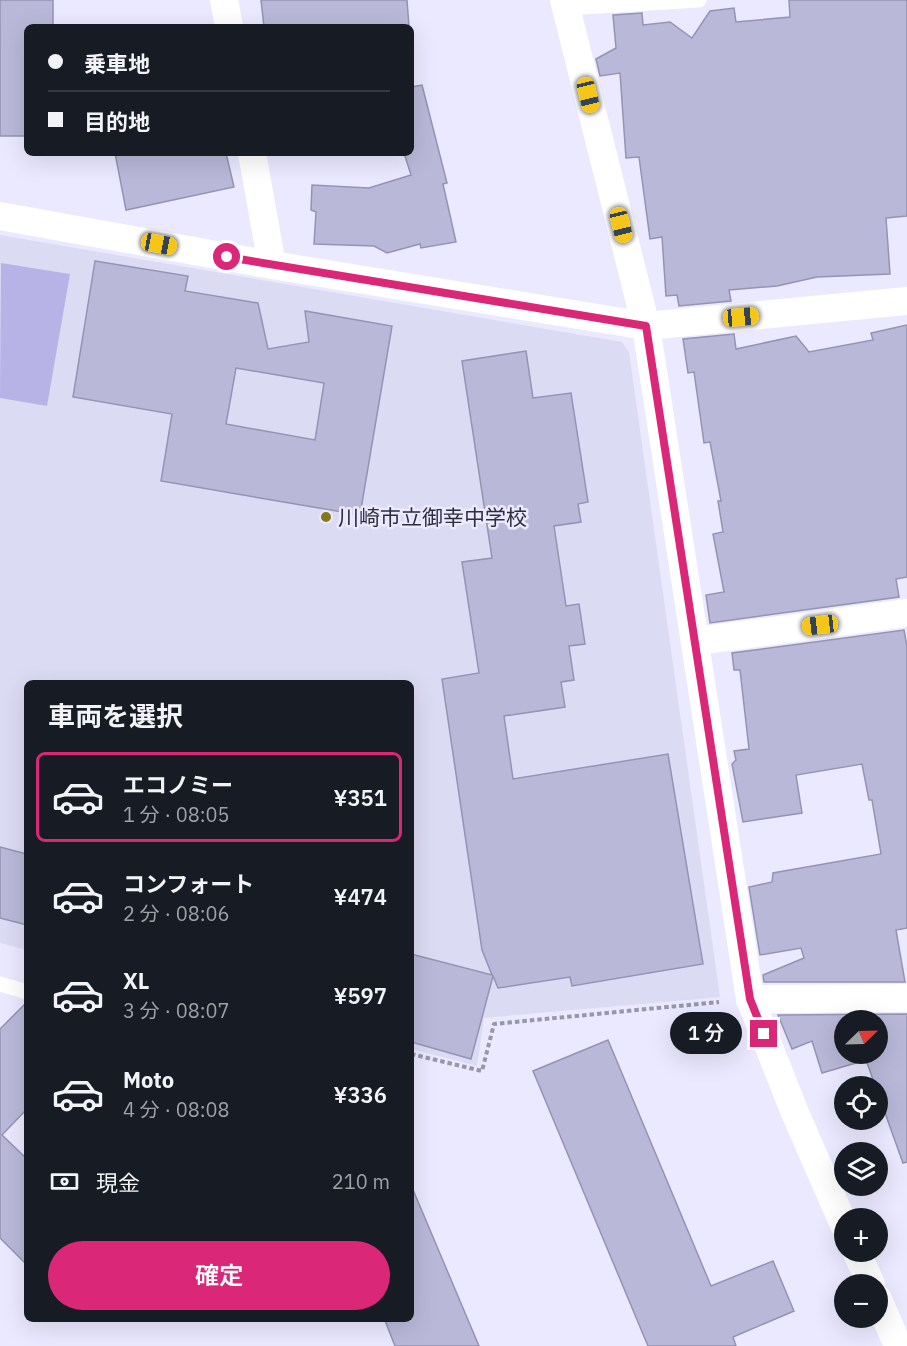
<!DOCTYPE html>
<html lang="ja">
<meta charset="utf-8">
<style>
body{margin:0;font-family:"IBM Plex Sans","Noto Sans JP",sans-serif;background:#242831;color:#f1f3f6;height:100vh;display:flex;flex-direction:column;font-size:22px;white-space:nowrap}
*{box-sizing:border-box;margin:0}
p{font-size:20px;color:#9ea1a6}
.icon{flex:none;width:33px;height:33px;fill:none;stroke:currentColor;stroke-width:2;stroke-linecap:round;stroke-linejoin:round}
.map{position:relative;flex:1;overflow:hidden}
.drawer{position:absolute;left:24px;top:680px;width:390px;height:642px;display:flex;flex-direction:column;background:#171b24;border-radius:9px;box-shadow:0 6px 24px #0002}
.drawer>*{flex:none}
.hud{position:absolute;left:24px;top:24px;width:390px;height:132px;border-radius:9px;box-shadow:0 6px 24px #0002;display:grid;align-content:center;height:132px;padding:0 24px;background:#171b24}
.needle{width:39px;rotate:67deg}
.controls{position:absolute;left:834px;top:1010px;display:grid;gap:12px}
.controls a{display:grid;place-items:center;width:54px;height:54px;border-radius:50%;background:#171b24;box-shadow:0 6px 24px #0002;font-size:30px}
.end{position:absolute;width:27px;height:27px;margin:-14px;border:8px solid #db2777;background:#fff;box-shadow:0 0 0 3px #fff}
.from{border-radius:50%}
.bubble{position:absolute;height:42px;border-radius:21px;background:#171b24;box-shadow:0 6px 24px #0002;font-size:20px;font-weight:600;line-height:42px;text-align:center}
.car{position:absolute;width:18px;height:36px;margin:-18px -9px;border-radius:8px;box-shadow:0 0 4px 2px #0007;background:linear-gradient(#f5c518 24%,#345 0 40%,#f5c518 0 76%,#345 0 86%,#f5c518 0)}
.hud b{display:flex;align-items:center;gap:21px;height:57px;font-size:22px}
.hud b+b{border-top:2px solid #363941}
.hud i{width:15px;height:15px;background:#f1f3f6}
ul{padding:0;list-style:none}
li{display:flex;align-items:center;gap:18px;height:90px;margin:0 12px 9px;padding:0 12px;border:3px solid transparent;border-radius:9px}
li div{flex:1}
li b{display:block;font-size:22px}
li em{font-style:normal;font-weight:600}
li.selected{border-color:#db2777}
li>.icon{width:54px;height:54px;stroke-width:1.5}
h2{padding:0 24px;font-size:27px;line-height:72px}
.pay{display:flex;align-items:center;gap:15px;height:66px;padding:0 24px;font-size:22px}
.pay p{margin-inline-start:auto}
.primary-button{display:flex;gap:12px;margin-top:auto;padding:12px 24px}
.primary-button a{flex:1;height:69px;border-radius:36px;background:#db2777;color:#fff;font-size:24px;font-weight:600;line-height:69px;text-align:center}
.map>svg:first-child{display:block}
</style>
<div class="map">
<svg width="907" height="1346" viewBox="0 0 907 1346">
<rect width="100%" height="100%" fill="#ebe9ff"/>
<polygon fill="#dcdbf4" points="0,235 622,342 629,352 720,997 484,1018 477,1066 411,1049 411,682 27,682 27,950 0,943"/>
<polygon fill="#b7b3e6" points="1,263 70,274 47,406 0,398"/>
<g fill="#bab8d9" stroke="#9593b3" stroke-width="1.5" fill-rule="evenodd">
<polygon points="0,0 53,0 53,27 27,27 27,136 0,136"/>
<polygon points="261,0 407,0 409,27 264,27"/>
<polygon points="789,0 907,0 907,216 886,218 890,274 817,277 777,286 729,290 731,301 679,306 677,295 666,296 662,237 650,239 639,157 626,158 620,73 600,76 596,59 616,48 613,15 642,13 643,25 670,22 692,38 710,11 734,8 736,22 790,17"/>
<polygon points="422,85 447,183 443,184 456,242 421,248 420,244 387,253 374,246 314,244 316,212 311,210 312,185 369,188 411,175 404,153 411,153 411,87"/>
<polygon points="115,153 226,153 234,187 126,210"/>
<path d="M95 261 188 276 185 291 258 303 268 349 309 342 305 311 392 326 360 515 161 481 172 414 73 397ZM236 368 324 383 315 440 226 424Z"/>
<polygon points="907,325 907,577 896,579 899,597 710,623 706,595 724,592 713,534 723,532 718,501 721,501 710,442 704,443 694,372 688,373 683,339 734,334 736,349 796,336 809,352 873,340 871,333"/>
<polygon points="526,351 533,398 571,393 588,502 578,504 581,522 554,526 566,606 579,604 585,644 569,646 574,680 561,682 565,707 504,716 513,779 668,754 703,964 572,986 570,977 498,988 493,976 471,1059 411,1042 411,954 492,975 482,950 442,679 479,673 462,562 492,558 462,361"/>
<polygon points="904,630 907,646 907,928 896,930 905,982 764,982 763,975 804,958 801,948 760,955 749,887 772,882 773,873 881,854 872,800 869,800 862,764 796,775 802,813 743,822 732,764 736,760 734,751 749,749 740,670 734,670 732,653"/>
<polygon points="0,847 27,854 27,925 0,918"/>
<polygon points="27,1002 27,1109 2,1135 27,1159 27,1265 0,1238 0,1029"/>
<path d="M907 1014V1162L903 1163 866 1060 822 1073 812 1041 792 1049 778 1015ZM844 1020H878V1053H844Z"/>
<polygon points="608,1040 711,1286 773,1261 794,1311 733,1337 736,1346 648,1346 533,1071"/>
<polygon points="411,1185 479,1346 395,1346 384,1318 411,1318"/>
</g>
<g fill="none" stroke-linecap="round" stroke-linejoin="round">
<polyline stroke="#9896a8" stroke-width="4" stroke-dasharray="4.5 3" stroke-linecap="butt" points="411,1054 482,1071 494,1024 719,1002"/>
<g stroke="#fff" stroke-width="15">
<polyline points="566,8 699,0"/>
<polyline points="0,984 27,992"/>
</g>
<g stroke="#fff" stroke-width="28">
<polyline points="224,0 229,27"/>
<polyline points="564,0 646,326 750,999 795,1113 844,1225"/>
<polyline points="252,153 272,265"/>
<polyline points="0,216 272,265 646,326 907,301"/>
<polyline points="697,641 907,613"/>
<polyline points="750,999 907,998"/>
<polyline points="856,1251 871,1284"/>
<polyline points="878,1299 898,1346"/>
</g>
</g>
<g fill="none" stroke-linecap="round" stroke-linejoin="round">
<polyline stroke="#db2777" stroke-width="8" points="227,257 646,326 750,999 764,1034"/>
</g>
<circle fill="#84781c" stroke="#ebe9ff" stroke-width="2" cx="326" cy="517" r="6"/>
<g text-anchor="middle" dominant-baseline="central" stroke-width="5" stroke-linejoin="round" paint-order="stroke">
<g font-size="21" fill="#2e2d3a" stroke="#ebe9ff" text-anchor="start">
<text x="338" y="517">川崎市立御幸中学校</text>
</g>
</g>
</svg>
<div class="controls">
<a><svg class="needle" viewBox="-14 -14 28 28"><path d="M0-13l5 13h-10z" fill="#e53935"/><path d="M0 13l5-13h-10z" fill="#9ea1a6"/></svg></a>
<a><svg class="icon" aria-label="locate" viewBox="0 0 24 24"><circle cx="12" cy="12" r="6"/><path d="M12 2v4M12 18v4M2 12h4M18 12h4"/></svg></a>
<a><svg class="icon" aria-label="layers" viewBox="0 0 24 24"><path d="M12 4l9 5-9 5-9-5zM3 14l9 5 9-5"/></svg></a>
<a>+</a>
<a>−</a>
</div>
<i class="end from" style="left:227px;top:257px"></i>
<i class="end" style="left:764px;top:1034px"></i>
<div class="bubble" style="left:670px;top:1012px;width:72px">1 分</div>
<i class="car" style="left:588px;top:95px;rotate:166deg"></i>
<i class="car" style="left:621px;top:225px;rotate:166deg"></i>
<i class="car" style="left:159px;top:244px;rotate:101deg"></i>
<i class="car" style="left:741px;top:317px;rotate:85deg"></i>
<i class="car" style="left:820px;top:625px;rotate:263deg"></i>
<div class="hud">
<b><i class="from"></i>乗車地</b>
<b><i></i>目的地</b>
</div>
<section class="drawer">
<h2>車両を選択</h2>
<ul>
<li class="selected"><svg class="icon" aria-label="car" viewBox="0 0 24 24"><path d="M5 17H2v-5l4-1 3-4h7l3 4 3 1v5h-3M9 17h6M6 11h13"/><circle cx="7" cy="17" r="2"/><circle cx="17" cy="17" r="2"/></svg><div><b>エコノミー</b><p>1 分 · 08:05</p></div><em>¥351</em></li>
<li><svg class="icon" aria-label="car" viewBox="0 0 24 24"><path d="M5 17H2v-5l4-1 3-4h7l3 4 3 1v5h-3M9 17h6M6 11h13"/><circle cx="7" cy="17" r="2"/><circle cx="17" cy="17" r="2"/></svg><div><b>コンフォート</b><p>2 分 · 08:06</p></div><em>¥474</em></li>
<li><svg class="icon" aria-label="car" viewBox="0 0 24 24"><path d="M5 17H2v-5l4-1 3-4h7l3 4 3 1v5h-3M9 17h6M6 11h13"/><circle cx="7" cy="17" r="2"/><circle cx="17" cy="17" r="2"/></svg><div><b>XL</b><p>3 分 · 08:07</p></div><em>¥597</em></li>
<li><svg class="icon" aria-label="car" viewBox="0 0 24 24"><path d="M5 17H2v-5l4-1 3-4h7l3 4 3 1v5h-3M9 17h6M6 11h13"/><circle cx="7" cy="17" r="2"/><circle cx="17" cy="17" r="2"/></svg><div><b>Moto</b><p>4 分 · 08:08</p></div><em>¥336</em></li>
</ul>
<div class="pay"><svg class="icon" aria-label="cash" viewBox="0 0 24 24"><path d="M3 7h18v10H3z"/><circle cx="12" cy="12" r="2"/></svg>現金<p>210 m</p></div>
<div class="primary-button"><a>確定</a></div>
</section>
</div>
